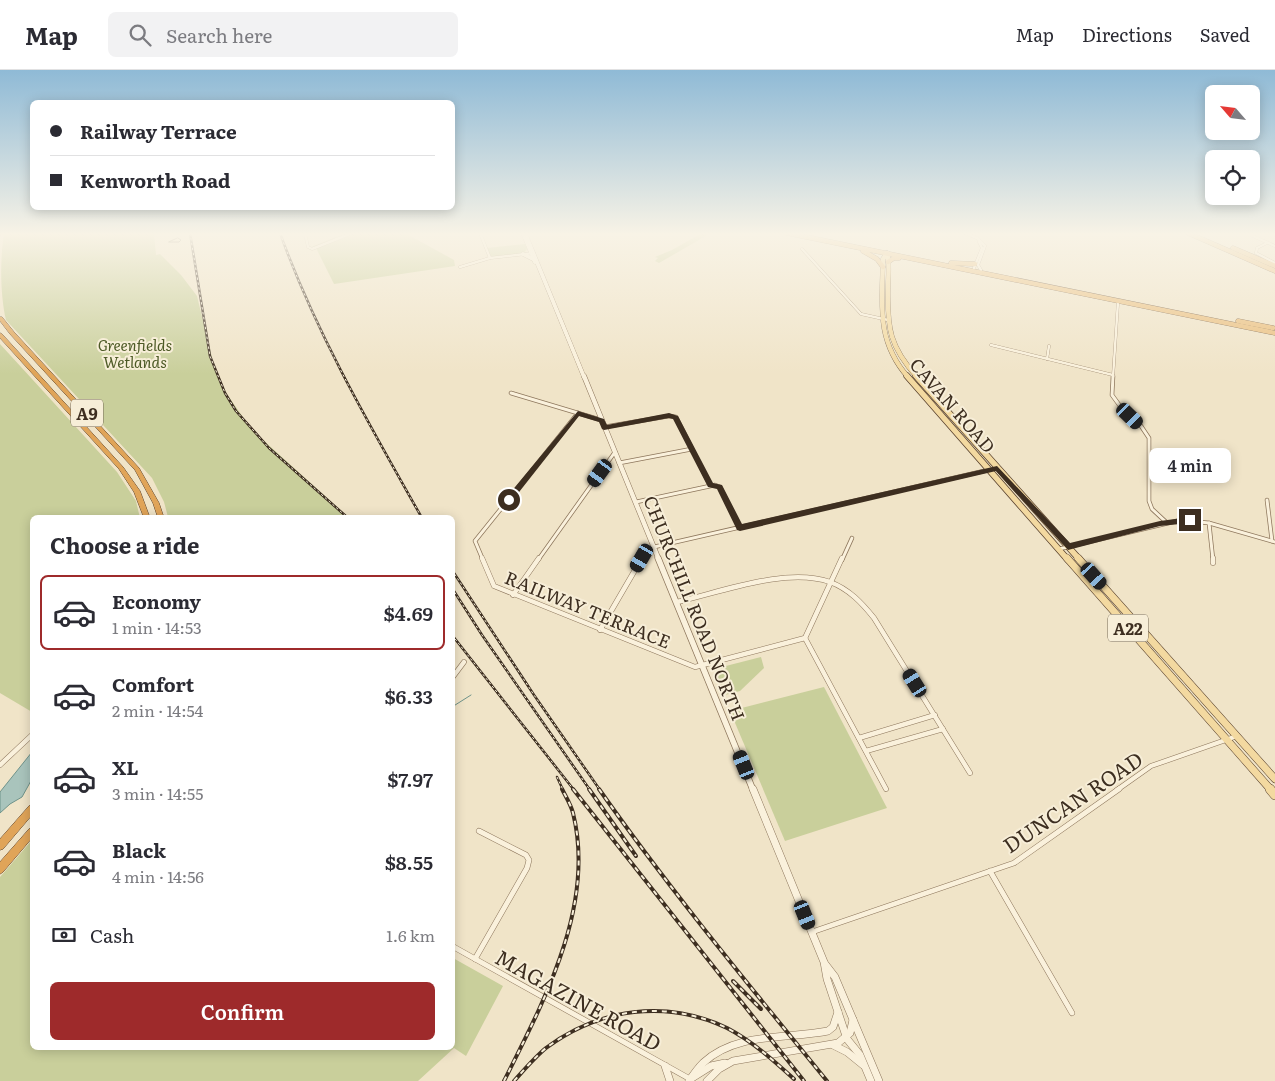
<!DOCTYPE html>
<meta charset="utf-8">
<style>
body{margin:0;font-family:Literata,serif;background:#f2f2f3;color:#2b2b33;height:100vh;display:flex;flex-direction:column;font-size:19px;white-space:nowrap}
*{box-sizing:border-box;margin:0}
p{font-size:16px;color:#7c7c81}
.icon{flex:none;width:28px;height:28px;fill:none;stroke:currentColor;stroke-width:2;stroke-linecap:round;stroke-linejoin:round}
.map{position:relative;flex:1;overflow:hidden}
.panel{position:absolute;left:30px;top:445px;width:425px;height:535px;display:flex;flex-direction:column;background:#fff;border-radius:8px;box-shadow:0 2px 12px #0003}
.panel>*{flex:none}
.top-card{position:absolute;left:30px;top:30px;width:425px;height:110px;border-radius:8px;box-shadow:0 2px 12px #0003;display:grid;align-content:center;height:110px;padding:0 20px;background:#fff}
.needle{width:32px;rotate:298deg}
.fabs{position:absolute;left:1205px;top:15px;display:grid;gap:10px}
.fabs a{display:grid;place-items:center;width:55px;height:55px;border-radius:8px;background:#fff;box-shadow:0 2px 12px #0003;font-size:25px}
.end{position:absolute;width:22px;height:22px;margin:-11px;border:6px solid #3d2e20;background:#fff;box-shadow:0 0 0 2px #fff}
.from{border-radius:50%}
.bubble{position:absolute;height:35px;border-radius:8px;background:#fff;box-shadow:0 2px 12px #0003;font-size:16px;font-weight:600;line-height:35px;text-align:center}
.car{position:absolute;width:15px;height:30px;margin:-15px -8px;border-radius:6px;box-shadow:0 0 4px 1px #0007;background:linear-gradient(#222 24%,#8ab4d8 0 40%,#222 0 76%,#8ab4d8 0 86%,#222 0)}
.top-card b{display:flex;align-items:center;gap:18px;height:48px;font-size:19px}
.top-card b+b{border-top:1px solid #e1e1e2}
.top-card i{width:12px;height:12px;background:#2b2b33}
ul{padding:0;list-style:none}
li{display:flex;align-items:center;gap:15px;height:75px;margin:0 10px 8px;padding:0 10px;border:2px solid transparent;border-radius:8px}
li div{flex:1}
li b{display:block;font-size:19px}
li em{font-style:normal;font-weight:600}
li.current{border-color:#9e2a2b}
li>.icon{width:45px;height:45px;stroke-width:1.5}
h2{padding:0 20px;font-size:22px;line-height:60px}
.pay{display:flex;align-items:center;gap:12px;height:55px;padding:0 20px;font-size:19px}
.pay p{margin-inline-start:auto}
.button{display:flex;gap:10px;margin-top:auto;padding:10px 20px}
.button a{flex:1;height:58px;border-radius:8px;background:#9e2a2b;color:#fff;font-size:20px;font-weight:600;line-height:58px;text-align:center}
header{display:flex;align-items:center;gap:30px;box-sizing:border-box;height:70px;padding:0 25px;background:#fff;border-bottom:1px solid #e1e1e2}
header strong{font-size:24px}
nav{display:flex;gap:28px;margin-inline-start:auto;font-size:18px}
.search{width:350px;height:45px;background:#f2f2f3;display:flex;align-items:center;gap:12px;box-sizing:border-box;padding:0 18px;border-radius:8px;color:#7c7c81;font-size:19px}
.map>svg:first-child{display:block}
</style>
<header>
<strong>Map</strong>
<div class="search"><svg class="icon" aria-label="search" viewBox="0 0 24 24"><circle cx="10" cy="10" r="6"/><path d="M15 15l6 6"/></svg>Search here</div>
<nav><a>Map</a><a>Directions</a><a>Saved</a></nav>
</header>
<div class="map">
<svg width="1275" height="1011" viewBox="0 0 1275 1011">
<rect width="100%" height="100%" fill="#f0e4c8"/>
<g fill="#c9cf9b">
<path d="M4 163H154L156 185 160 184 181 205 197 226 216 304 224 320 252 360 348 447H168L164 432 152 408 6 250C0 224 0 189 4 163Z"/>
<polygon points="344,163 405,163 454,190 455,196 334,214 316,178 309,178 340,165 343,167 348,164"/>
<polygon points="702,163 711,163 659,193 655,191 658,188 655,187 672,180"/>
<polygon points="525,174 527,179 524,183 494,187 491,186 487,178"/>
<polygon points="0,274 117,402 136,431 140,448 32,448 32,642 0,623"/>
<polygon points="761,587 764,598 740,621 725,625 714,599"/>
<polygon points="824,617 887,738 785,771 730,641"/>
<polygon points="32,770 32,978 452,978 453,888 503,916 466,986 454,978 418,1011 0,1011 0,807"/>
</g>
<polygon fill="#a9c4bc" stroke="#6f938a" points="32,682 32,709 22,727 10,734 0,743 0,722"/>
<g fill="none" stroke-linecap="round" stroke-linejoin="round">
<polyline stroke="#6f938a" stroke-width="1" points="452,637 471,625"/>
<g stroke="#8d765c" stroke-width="3">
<g id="minor-far3">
<polyline points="305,163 308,177 312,179 352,163"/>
<polyline points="480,163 490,188 534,183"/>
<polyline points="965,163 977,168 985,176 978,195 981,200"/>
<polyline points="1246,163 1275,176"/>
<polyline points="1267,173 1257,178 1256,183 1275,193"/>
<polyline points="802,179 861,244 888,250"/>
<polyline points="460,197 490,188"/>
<polyline points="974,198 982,178 979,172"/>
<polyline points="991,275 1113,305"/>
<polyline points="1047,289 1049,276"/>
<polyline points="1113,307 1118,232"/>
</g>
</g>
<g stroke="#8d765c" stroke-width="4.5">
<g id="minor-far2">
<polyline points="1113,306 1112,325 1120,336 1141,356 1149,368 1149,431 1152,439 1166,452"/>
<polyline points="511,323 601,350"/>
<polyline points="604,357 669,346 676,347 710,415"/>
<polyline points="619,393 692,379"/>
<polyline points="1267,430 1272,471"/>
<polyline points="636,432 715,415 720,417 740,458"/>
<polyline points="1209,453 1213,490"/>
<polyline points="654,477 997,398"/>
<polyline points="1059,479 1181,450 1209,453 1275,472"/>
<polyline points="483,490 475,471 578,343"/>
<polyline points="538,490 615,382"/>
<polyline points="842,490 852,468"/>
</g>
</g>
<g stroke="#8d765c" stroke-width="5.5">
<g id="minor-far1">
<polyline points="482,488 494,516 695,597 805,568 886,719"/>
<polyline points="1213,488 1213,493"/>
<polyline points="513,525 539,488"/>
<path d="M677 532C721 522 786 497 830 512 849 519 862 533 874 548L970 703"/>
<polyline points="600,560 642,488"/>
<polyline points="805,568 842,488"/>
<polyline points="452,608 464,592"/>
<polyline points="859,668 935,645"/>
<polyline points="866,681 943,659"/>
<polyline points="0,695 32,665"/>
<polyline points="1117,720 1151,696 1237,666"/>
</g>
</g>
<g stroke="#8d765c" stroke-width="6">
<g id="minor">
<polyline points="990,801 1072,943"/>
<polyline points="812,862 1014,793 1119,719"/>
<polyline points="452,876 690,1009"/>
<polyline points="475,889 527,798 529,790 526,785 479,761"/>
</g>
</g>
<g stroke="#8d765c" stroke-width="4.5">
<g id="tertiary-far3">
<polyline points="523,163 535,192"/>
<polyline points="525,163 584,307"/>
<polyline points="523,184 533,189"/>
</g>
</g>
<g stroke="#8d765c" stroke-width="5.5">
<polyline id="tertiary-far2" points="584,306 659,490"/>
</g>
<g stroke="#8d765c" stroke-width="7">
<polyline id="tertiary-far1" points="658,488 753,720"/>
</g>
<g stroke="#8d765c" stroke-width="8">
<g id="tertiary">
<polyline points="753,719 824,892 827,909 847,969 860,985 871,1011"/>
<polyline points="825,894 835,907 879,1011"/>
<polyline points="833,975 847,982 863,995"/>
<polyline points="665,996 670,1011"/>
<polyline points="692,1008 711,996 725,993"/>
<path d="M689 1011C693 1005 698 998 703 993 736 962 787 969 828 961L833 957 838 942"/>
<polyline points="707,1011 719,999 733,991 838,973 850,963 853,950"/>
</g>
</g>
<g stroke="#5b4430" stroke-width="5">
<g id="primary-far3">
<path d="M887 183 883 189C882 234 876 271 908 307"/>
<path d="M887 183C890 194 888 207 888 218 887 259 890 277 917 307"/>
</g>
</g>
<g stroke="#5b4430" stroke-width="7">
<g id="primary-far2">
<polyline points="907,306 1068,490"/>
<polyline points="916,306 1080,490"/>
</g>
</g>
<g stroke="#5b4430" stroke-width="8">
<g id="primary-far1">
<polyline points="1067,488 1271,720"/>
<polyline points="1078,488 1275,709"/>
</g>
</g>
<g stroke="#5b4430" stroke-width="10">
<polyline id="primary" points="1270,719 1275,725"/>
</g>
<g stroke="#5b4430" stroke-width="5">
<g id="trunk">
<polyline points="787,163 1275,263"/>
<polyline points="1188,163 1275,201"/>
<polyline points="1233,178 1275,196"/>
<polyline points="863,181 877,189 883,197"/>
<polyline points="888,192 894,188 899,188"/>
<polyline points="951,193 975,194"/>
<polyline points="1238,251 1273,258"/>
</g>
</g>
<g stroke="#5b4430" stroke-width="1">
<g id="motorway">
<polygon points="0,163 3,163 0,166"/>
<polygon points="0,247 2,247 14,262 139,398 159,433 164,448 158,448 153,433 135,400 10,264 0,251"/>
<polygon points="0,263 2,264 123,397 140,421 150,448 144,448 134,422 119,399 0,268"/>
<polygon points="32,735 32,745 3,779 0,780 0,769 29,736"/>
<polygon points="32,758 32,768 3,802 0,804 0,792 29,759"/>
</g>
</g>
<use href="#minor-far3" stroke="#faf1dc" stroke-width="2.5"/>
<use href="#minor-far2" stroke="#faf1dc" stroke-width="3"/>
<use href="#minor-far1" stroke="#faf1dc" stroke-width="4.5"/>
<use href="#minor" stroke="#faf1dc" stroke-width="5"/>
<use href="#tertiary-far3" stroke="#faf1dc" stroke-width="4"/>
<use href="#tertiary-far2" stroke="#faf1dc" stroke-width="4.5"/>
<use href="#tertiary-far1" stroke="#faf1dc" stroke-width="5.5"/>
<use href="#tertiary" stroke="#faf1dc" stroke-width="7"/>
<use href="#primary-far3" stroke="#f3d9a0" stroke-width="4.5"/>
<use href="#primary-far2" stroke="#f3d9a0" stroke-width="5.5"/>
<use href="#primary-far1" stroke="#f3d9a0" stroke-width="7"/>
<use href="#primary" stroke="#f3d9a0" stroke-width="9"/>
<use href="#trunk" stroke="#eabe7c" stroke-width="4.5"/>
<use href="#motorway" fill="#e0a458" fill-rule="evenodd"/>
<polygon stroke="#3d2e20" stroke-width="1" points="178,168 181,170 179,172 169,172"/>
<g stroke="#3d2e20" stroke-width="2.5">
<g id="rail-far1">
<polyline points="190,163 210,286 225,323 236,341 269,378 348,448"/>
<path d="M280 163C316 263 370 356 422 448"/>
<polyline points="452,500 534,625 600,720"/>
<polyline points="452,518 482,565 590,720"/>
<polyline points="452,565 574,720"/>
<polyline points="557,707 563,720"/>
</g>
</g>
<g stroke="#3d2e20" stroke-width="4">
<g id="rail">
<polyline points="573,719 804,1011"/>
<polyline points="589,719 636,786"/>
<path d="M599 719C670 820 749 915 827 1011"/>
<polyline points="733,911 761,939"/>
<path d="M504 1011C544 931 596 835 573 743 571 735 566 727 562 719"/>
<path d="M514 1011C524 1000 535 987 546 978 600 938 666 929 727 958 752 971 773 990 794 1009"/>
</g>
</g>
<use href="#rail-far1" stroke="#f7eed8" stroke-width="1" stroke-dasharray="2.5" stroke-linecap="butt"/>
<use href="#rail" stroke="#f7eed8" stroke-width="2" stroke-dasharray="5" stroke-linecap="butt"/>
</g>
<linearGradient id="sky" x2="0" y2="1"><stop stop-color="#8fbad6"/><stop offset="0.54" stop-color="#f8f3e6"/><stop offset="1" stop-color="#f8f3e6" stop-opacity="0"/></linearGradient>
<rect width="1275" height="304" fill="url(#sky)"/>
<polygon fill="#3d2e20" points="578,341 604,349 607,355 669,343 678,346 713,413 722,415 742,454 997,396 1070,473 1160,451 1190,447 1194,450 1190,453 1160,456 1068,480 996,401 740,461 737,460 717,419 708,417 673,349 669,348 604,360 602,359 599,352 579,346 512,431 506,431 506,428"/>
<g text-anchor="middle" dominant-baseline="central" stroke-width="4" stroke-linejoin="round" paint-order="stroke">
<g font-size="15" font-style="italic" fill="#4d5a26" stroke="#f7eed8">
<text x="135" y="274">Greenfields<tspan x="135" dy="17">Wetlands</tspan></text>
</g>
<g fill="#f7eed8" stroke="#756857" stroke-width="1">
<rect x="71" y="329.5" width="32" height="27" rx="4"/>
<rect x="1108" y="544.5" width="40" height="27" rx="4"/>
</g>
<g font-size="16" font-weight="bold" fill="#3d2e20">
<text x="87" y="343">A9</text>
<text x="1128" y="558">A22</text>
</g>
<g font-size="18" fill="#3d2e20" stroke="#f7eed8">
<text transform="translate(953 335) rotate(49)">CAVAN ROAD</text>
<text transform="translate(695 538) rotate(68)">CHURCHILL ROAD NORTH</text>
<text transform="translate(588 539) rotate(22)">RAILWAY TERRACE</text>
</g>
<g font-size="21" fill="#3d2e20" stroke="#f7eed8">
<text transform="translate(1072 731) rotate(-34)">DUNCAN ROAD</text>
<text transform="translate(579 929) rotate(29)">MAGAZINE ROAD</text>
</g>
</g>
</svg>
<div class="fabs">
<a><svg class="needle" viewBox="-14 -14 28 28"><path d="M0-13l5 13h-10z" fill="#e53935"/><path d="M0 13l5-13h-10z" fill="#7c7c81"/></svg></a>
<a><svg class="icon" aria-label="locate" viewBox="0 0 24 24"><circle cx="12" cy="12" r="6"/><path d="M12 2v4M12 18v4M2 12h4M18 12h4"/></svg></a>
</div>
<i class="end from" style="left:509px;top:430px"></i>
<i class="end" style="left:1190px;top:450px"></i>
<div class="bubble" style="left:1149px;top:378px;width:82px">4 min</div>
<i class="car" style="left:1130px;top:346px;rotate:134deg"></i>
<i class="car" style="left:600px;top:403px;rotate:216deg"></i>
<i class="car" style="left:642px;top:488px;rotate:210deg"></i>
<i class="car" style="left:1094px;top:506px;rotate:138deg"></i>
<i class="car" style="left:915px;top:613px;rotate:328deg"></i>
<i class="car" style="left:744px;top:695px;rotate:338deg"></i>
<i class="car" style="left:805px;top:845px;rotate:158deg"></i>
<div class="top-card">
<b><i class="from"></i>Railway Terrace</b>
<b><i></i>Kenworth Road</b>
</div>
<section class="panel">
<h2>Choose a ride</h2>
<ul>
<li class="current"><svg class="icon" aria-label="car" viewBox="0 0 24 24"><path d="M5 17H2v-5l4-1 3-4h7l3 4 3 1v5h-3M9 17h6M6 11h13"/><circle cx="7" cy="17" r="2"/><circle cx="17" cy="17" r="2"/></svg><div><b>Economy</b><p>1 min · 14:53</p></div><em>$4.69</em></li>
<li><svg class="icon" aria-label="car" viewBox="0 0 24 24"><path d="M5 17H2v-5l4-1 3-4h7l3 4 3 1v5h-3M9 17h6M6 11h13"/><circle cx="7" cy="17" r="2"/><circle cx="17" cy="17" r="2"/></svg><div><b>Comfort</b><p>2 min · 14:54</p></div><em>$6.33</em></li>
<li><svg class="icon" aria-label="car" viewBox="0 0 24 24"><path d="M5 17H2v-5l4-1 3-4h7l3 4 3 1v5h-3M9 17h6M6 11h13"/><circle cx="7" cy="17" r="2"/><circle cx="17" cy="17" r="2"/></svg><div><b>XL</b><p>3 min · 14:55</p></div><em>$7.97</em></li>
<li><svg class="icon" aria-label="car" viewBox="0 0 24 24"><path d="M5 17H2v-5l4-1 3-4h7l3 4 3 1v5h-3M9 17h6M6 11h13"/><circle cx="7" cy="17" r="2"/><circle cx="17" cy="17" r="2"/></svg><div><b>Black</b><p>4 min · 14:56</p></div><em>$8.55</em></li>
</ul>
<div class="pay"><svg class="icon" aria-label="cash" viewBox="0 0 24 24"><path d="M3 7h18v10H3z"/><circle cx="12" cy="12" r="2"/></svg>Cash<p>1.6 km</p></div>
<div class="button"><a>Confirm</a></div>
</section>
</div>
